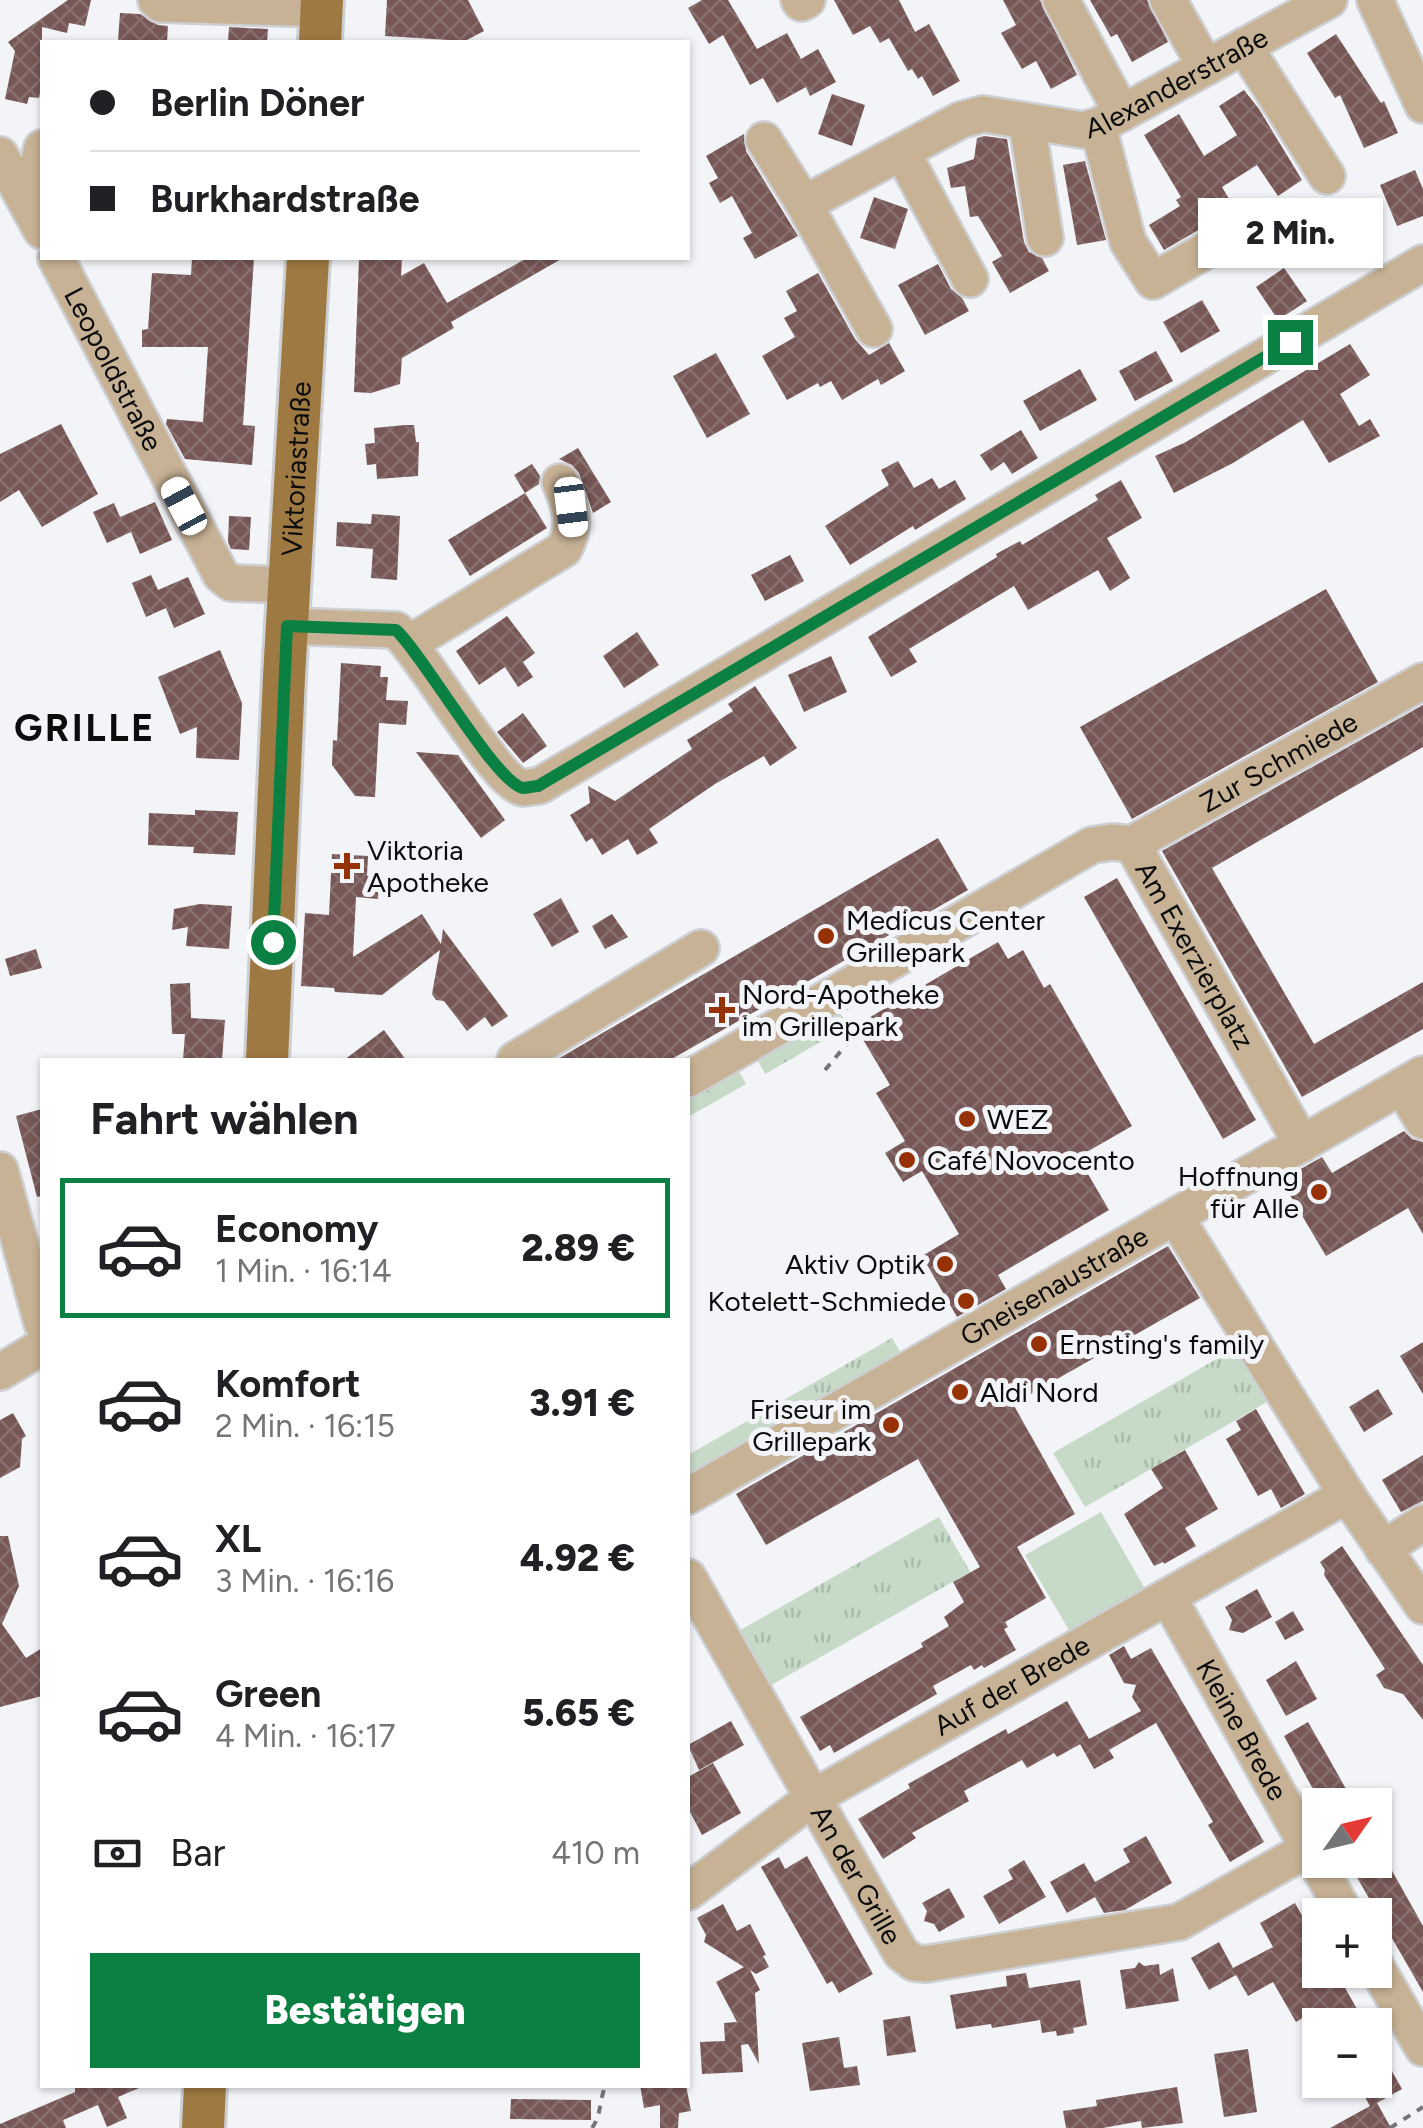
<!DOCTYPE html>
<html lang="de">
<meta charset="utf-8">
<style>
body{margin:0;font-family:Figtree,sans-serif;background:#f6f6f6;color:#202124;height:100vh;display:flex;flex-direction:column;font-size:38px;white-space:nowrap}
*{box-sizing:border-box;margin:0}
p{font-size:32px;color:#757577}
.icon{flex:none;width:55px;height:55px;fill:none;stroke:currentColor;stroke-width:2;stroke-linecap:round;stroke-linejoin:round}
.map{position:relative;flex:1;overflow:hidden}
.details{position:absolute;left:40px;top:1058px;width:650px;height:1030px;display:flex;flex-direction:column;background:#fff;border-radius:0px;box-shadow:0 2px 8px #0004}
.details>*{flex:none}
.banner{position:absolute;left:40px;top:40px;width:650px;height:220px;border-radius:0px;box-shadow:0 2px 8px #0004;display:grid;align-content:center;height:220px;padding:0 50px;background:#fff}
.needle{width:65px;rotate:56deg}
.tools{position:absolute;left:1302px;top:1788px;display:grid;gap:20px}
.tools a{display:grid;place-items:center;width:90px;height:90px;border-radius:0px;background:#fff;box-shadow:0 2px 8px #0004;font-size:50px}
.end{position:absolute;width:45px;height:45px;margin:-22px;border:12px solid #0b8043;background:#fff;box-shadow:0 0 0 5px #fff}
.from{border-radius:50%}
.bubble{position:absolute;height:70px;border-radius:0px;background:#fff;box-shadow:0 2px 8px #0004;font-size:32px;font-weight:800;line-height:70px;text-align:center}
.car{position:absolute;width:30px;height:60px;margin:-30px -15px;border-radius:12px;box-shadow:0 0 8px 2px #0007;background:linear-gradient(#fff 24%,#345 0 40%,#fff 0 76%,#345 0 86%,#fff 0)}
.banner b{display:flex;align-items:center;gap:35px;height:95px;font-size:38px}
.banner b+b{border-top:2px solid #e0e0e0}
.banner i{width:25px;height:25px;background:#202124}
ul{padding:0;list-style:none}
li{display:flex;align-items:center;gap:30px;height:140px;margin:0 20px 15px;padding:0 30px;border:5px solid transparent;border-radius:0px}
li div{flex:1}
li b{display:block;font-size:38px}
li em{font-style:normal;font-weight:800}
li.selected{border-color:#0b8043}
li>.icon{width:90px;height:90px;stroke-width:1.5}
h2{padding:0 50px;font-size:45px;line-height:120px}
.pay{display:flex;align-items:center;gap:25px;height:110px;padding:0 50px;font-size:38px}
.pay p{margin-inline-start:auto}
.button{display:flex;gap:20px;margin-top:auto;padding:20px 50px}
.button a{flex:1;height:115px;border-radius:0px;background:#0b8043;color:#fff;font-size:40px;font-weight:800;line-height:115px;text-align:center}
.map>svg:first-child{display:block}
</style>
<div class="map">
<svg width="1423" height="2128" viewBox="0 0 1423 2128">
<defs>
<pattern id="grass-tufts" width="24" height="20" patternUnits="userSpaceOnUse" patternTransform="scale(2.5)"><rect width="24" height="20" fill="#c6dac7"/><path d="M3 7l-1-3M5 7V3M7 7l1-3M15 17l-1-3M17 17v-4M19 17l1-3" fill="none" stroke="#a9baaa"/></pattern>
<pattern id="building-cross-hatch" width="8" height="8" patternUnits="userSpaceOnUse" patternTransform="scale(2.5)"><rect width="8" height="8" fill="#775756"/><path d="M0 0l8 8M0 8l8-8" fill="none" stroke="#876f6e"/></pattern>
</defs>
<rect width="100%" height="100%" fill="#f2f4f8"/>
<g fill="url(#grass-tufts)">
<polygon points="836,1005 848,1026 765,1074 754,1053"/>
<polygon points="735,1064 746,1084 688,1117 688,1091"/>
<polygon points="892,1338 902,1355 688,1481 688,1455"/>
<polygon points="1241,1345 1272,1399 1085,1507 1053,1453"/>
<polygon points="939,1517 970,1572 766,1688 735,1633"/>
</g>
<polygon fill="#c6dac7" points="1101,1512 1148,1594 1073,1637 1025,1555"/>
<g fill="url(#building-cross-hatch)">
<polygon points="68,0 91,0 85,26 69,23 67,33 42,27 42,81 39,98 29,97 27,104 5,99 15,51 8,42"/>
<polygon points="387,0 468,0 484,31 465,41 385,36"/>
<polygon points="702,0 728,0 757,49 787,33 801,59 818,49 836,82 810,96 806,87 777,103 763,78 750,85 723,35 709,44 688,8"/>
<polygon points="834,0 899,0 915,32 929,24 960,81 933,96 922,76 918,79 912,69 908,71 889,38 880,43 870,26 853,35"/>
<polygon points="1003,0 1040,0 1077,75 1051,89 1036,61 1022,69 1001,33 1016,25"/>
<polygon points="1090,0 1147,0 1168,42 1132,62 1117,34 1111,37"/>
<polygon points="120,13 140,14 158,25 168,26 167,42 118,41"/>
<polygon points="229,27 268,29 267,42 228,42"/>
<polygon points="1336,34 1381,103 1384,101 1398,133 1364,148 1340,95 1335,98 1307,53"/>
<polygon points="1244,90 1259,109 1302,180 1278,196 1257,165 1222,187 1235,209 1164,250 1149,225 1180,206 1176,200 1181,197 1144,135 1179,114 1204,156 1237,135 1219,106"/>
<polygon points="832,94 865,105 852,146 818,134"/>
<polygon points="744,134 746,151 798,236 755,259 743,238 752,233 732,196 720,203 709,183 718,178 706,156"/>
<polygon points="984,136 1007,139 1024,242 1029,252 1042,258 1049,271 1010,293 992,262 1002,256 978,216 970,217 965,186 951,188 947,168 974,159 977,138"/>
<polygon points="1085,161 1106,240 1077,245 1063,165"/>
<polygon points="1415,170 1423,189 1423,216 1397,226 1380,185"/>
<polygon points="874,197 908,209 895,249 860,238"/>
<polygon points="192,258 254,258 243,425 255,426 252,465 185,459 166,424 167,419 203,422 208,347 142,347 142,330 148,329 152,273 191,275"/>
<polygon points="359,258 402,258 401,276 424,263 447,303 527,258 563,258 451,322 454,328 402,358 400,384 371,393 354,392"/>
<polygon points="938,264 951,289 962,298 969,311 925,335 898,285"/>
<polygon points="1284,268 1307,301 1278,320 1256,287"/>
<polygon points="818,273 855,339 869,355 889,343 905,371 881,385 878,379 842,400 831,381 820,387 818,383 787,400 762,356 795,337 784,318 797,311 786,291"/>
<polygon points="1202,300 1220,331 1181,353 1163,322"/>
<polygon points="1350,344 1370,375 1340,394 1359,426 1370,419 1380,436 1329,463 1303,420 1233,463 1174,493 1155,456 1186,442"/>
<polygon points="1156,351 1173,381 1135,401 1119,371"/>
<polygon points="716,353 750,414 707,438 673,376"/>
<polygon points="1080,369 1097,400 1040,431 1023,401"/>
<polygon points="61,424 98,494 42,527 19,490 0,502 0,454"/>
<polygon points="405,425 414,425 416,442 419,442 418,476 377,479 376,464 367,465 365,444 375,443 374,428"/>
<polygon points="1021,430 1038,458 1012,474 1004,462 991,471 980,455"/>
<polygon points="578,448 611,502 593,513 579,473 572,465 559,459"/>
<polygon points="898,461 914,488 932,478 939,489 955,480 966,499 915,530 913,526 850,565 825,526 889,485 881,470"/>
<polygon points="532,464 540,476 539,484 525,493 547,528 470,576 448,540 525,493 514,475"/>
<polygon points="1121,480 1142,518 1107,538 1130,578 1110,591 1098,570 1028,610 1014,586 909,649 917,662 891,677 868,637 997,557 996,554 1020,541 1022,545 1098,500 1095,495"/>
<polygon points="155,502 172,540 140,554 131,532 107,543 93,512 114,503 120,517"/>
<polygon points="372,514 400,516 397,580 371,578 373,549 336,546 337,522 371,524"/>
<polygon points="229,516 251,517 249,550 231,549 228,542"/>
<polygon points="790,555 804,581 765,601 751,575"/>
<polygon points="151,575 158,590 188,577 205,614 174,628 166,608 146,617 132,583"/>
<polygon points="1326,589 1378,682 1132,819 1080,727"/>
<polygon points="507,616 535,653 523,662 533,677 518,687 505,667 479,685 456,651"/>
<polygon points="637,632 659,665 624,688 603,656"/>
<polygon points="220,650 242,703 239,760 196,758 197,727 180,734 158,677"/>
<polygon points="831,656 847,692 804,712 788,675"/>
<polygon points="341,663 381,666 380,677 388,677 386,700 408,701 406,725 379,723 375,797 355,796 332,765 333,740 337,741"/>
<polygon points="755,686 797,748 770,766 764,756 715,784 649,829 658,843 637,855 628,839 602,855 592,838 586,842 570,815 590,803 588,786 615,801 692,749 687,740 733,711 728,704"/>
<polygon points="1423,705 1423,747 1212,868 1314,1044 1423,982 1423,1029 1302,1097 1162,851"/>
<polygon points="523,713 547,746 523,763 497,732"/>
<polygon points="416,752 458,755 505,820 481,838"/>
<polygon points="195,810 238,812 235,855 193,853 194,847 148,845 149,813 195,815"/>
<polygon points="938,838 968,890 670,1060 556,1060"/>
<polygon points="332,854 368,856 367,876 379,877 378,899 356,897 353,957 422,914 441,944 443,929 508,1016 492,1027 485,1017 467,1031 444,1001 436,1000 432,994 440,950 382,995 335,992 334,988 301,986 305,913 329,915"/>
<polygon points="1117,878 1256,1120 1223,1139 1084,897"/>
<polygon points="561,898 579,932 552,947 533,914"/>
<polygon points="200,904 232,906 229,949 186,946 188,927 172,930 174,909"/>
<polygon points="612,914 628,937 605,949 592,926"/>
<polygon points="998,942 1008,959 1023,950 1044,988 1050,984 1132,1126 1078,1157 1109,1210 998,1275 1006,1289 957,1317 922,1256 959,1234 922,1171 903,1182 885,1153 905,1141 876,1093 890,1085 855,1026"/>
<polygon points="36,949 42,968 10,976 5,959"/>
<polygon points="190,983 191,1018 225,1020 222,1060 183,1060 185,1034 172,1034 170,984"/>
<polygon points="384,1030 406,1060 344,1060"/>
<polygon points="42,1109 42,1196 37,1197 16,1116"/>
<polygon points="1404,1131 1412,1139 1423,1142 1423,1234 1408,1208 1326,1256 1281,1180 1322,1157 1332,1173"/>
<polygon points="1168,1246 1200,1298 1013,1404 1075,1514 1017,1547 1046,1598 1005,1622 1008,1627 1004,1629 1016,1650 984,1668 982,1665 974,1670 971,1665 933,1686 937,1694 834,1753 830,1745 820,1751 800,1717 923,1647 921,1643 949,1626 944,1617 964,1602 953,1582 980,1567 918,1459 766,1545 736,1494"/>
<polygon points="1423,1342 1423,1394 1400,1356"/>
<polygon points="1378,1389 1393,1414 1364,1432 1349,1407"/>
<polygon points="1256,1409 1305,1494 1281,1508 1271,1489 1258,1496 1226,1439 1241,1430 1236,1421"/>
<polygon points="13,1413 26,1436 22,1439 20,1467 0,1478 0,1420"/>
<polygon points="1185,1450 1218,1509 1185,1528 1196,1546 1164,1564 1163,1562 1154,1566 1124,1514 1163,1488 1151,1469"/>
<polygon points="1423,1455 1423,1501 1401,1512 1382,1480"/>
<polygon points="0,1536 8,1536 19,1586 2,1624 26,1658 42,1648 42,1696 0,1707"/>
<polygon points="1342,1546 1423,1665 1423,1720 1403,1694 1384,1688 1376,1675 1385,1669 1324,1575 1325,1570 1320,1562"/>
<polygon points="1257,1589 1272,1617 1243,1633 1229,1630 1232,1620 1225,1607"/>
<polygon points="1293,1611 1304,1630 1285,1640 1275,1622"/>
<polygon points="1124,1646 1131,1659 1151,1648 1264,1842 1230,1862 1208,1825 1213,1822 1156,1723 1109,1750 1114,1758 1094,1769 1080,1744 1084,1742 1057,1757 1054,1753 1027,1768 1022,1760 964,1791 969,1801 912,1833 916,1838 883,1859 858,1819 910,1788 908,1784 947,1762 1006,1729 1008,1734 1067,1701 1089,1739 1141,1711 1132,1697 1136,1685 1124,1683 1109,1655"/>
<polygon points="1296,1661 1317,1699 1286,1716 1266,1680"/>
<polygon points="731,1721 744,1745 699,1770 688,1745"/>
<polygon points="1308,1722 1332,1764 1355,1805 1317,1805 1309,1791 1313,1789 1284,1736"/>
<polygon points="713,1763 741,1813 702,1835 688,1808 688,1777"/>
<polygon points="1146,1836 1172,1883 1125,1910 1104,1913 1095,1897 1067,1913 1050,1882 1084,1863 1095,1882 1130,1862 1123,1849"/>
<polygon points="807,1856 873,1974 839,1993 832,1981 827,1984 761,1867 779,1857 785,1869"/>
<polygon points="1024,1860 1046,1897 999,1924 983,1896 1013,1879 1008,1870"/>
<polygon points="1347,1860 1386,1860 1423,1926 1423,1992"/>
<polygon points="949,1888 965,1917 939,1932 934,1924 924,1921 927,1911 922,1903"/>
<polygon points="1295,1903 1320,1948 1320,1970 1335,1970 1366,2025 1320,2025 1313,2012 1296,2022 1273,1982 1248,1996 1236,1975 1209,1990 1191,1958 1219,1942 1233,1968 1273,1947 1260,1923"/>
<polygon points="723,1904 737,1931 750,1924 766,1955 763,1956 769,1967 756,1974 750,1970 760,1990 755,1993 759,2064 748,2044 741,2045 743,2072 702,2074 700,2042 725,2041 724,2023 737,2022 716,1982 744,1967 704,1942 706,1935 697,1918"/>
<polygon points="1139,1962 1144,1966 1159,1964 1160,1975 1173,1968 1179,2001 1126,2009 1120,1970 1135,1968"/>
<polygon points="1026,1973 1029,1988 1080,1980 1087,2025 1073,2028 1074,2033 1057,2036 1056,2031 1042,2033 1040,2020 992,2028 991,2024 956,2029 950,1995 1007,1986 1006,1976"/>
<polygon points="910,2016 916,2052 887,2056 883,2020"/>
<polygon points="839,2037 844,2068 857,2066 860,2085 810,2091 802,2043"/>
<polygon points="1375,2041 1402,2089 1377,2103 1391,2128 1330,2128 1370,2106 1355,2080 1375,2080"/>
<polygon points="1248,2049 1257,2112 1224,2117 1214,2054"/>
<polygon points="75,2085 146,2085 118,2097 127,2118 107,2127 98,2105 63,2120 66,2128 0,2128 0,2124 75,2092"/>
<polygon points="640,2085 686,2085 691,2111 679,2113 678,2128 660,2128 660,2105 644,2108"/>
<polygon points="1177,2087 1183,2123 1142,2128 1141,2121 1103,2128 1066,2128 1063,2111 1097,2106 1096,2100"/>
<polygon points="511,2099 591,2100 591,2120 510,2119"/>
</g>
<g fill="none" stroke-linecap="round" stroke-linejoin="round">
<g stroke="#cdcfd2" stroke-width="40">
<g id="minor">
<polyline points="156,0 160,4 322,9"/>
<polyline points="799,0 801,3 807,0"/>
<polyline points="1061,0 1122,113"/>
<polyline points="1168,0 1206,67"/>
<polyline points="1375,0 1423,105"/>
<polyline points="1244,46 1327,176"/>
<polyline points="1027,123 1045,238"/>
<polyline points="1098,126 1128,242 1153,281 1255,222"/>
<polyline points="764,140 804,204"/>
<polyline points="902,152 970,279"/>
<polyline points="0,155 42,231"/>
<polyline points="29,205 42,148"/>
<path id="s1" d="M56 258 221 575 231 583 289 585"/>
<path id="s2" d="M874 329 804 204 961 120 983 114 1083 130 1098 126 1329 0"/>
<path d="M287 626 396 630C425 656 495 782 523 788 526 788 535 786 539 786L1423 263"/>
<path d="M410 643 564 549C577 524 571 507 560 482"/>
<path id="s3" d="M1132 844 1423 681"/>
<polyline points="515,1060 701,948"/>
<path id="s4" d="M688 1079 1092 845 1112 842 1132 844 1302 1144"/>
<polyline points="1402,1086 1423,1121"/>
<polyline points="0,1170 42,1323"/>
<polyline points="1176,1218 1347,1495"/>
<polyline points="0,1372 42,1347"/>
<path id="s5" d="M688 1496 1423 1074"/>
<polyline points="1383,1549 1423,1523"/>
<path id="s6" d="M688 1577 901 1953 914 1963 926 1964 1179 1922 1308 1849"/>
<path id="s7" d="M1168 1597 1346 1915"/>
<path id="s8" d="M688 1892 814 1797 1347 1495 1423 1606"/>
<polyline points="1375,1965 1423,2048"/>
</g>
</g>
<g stroke="#cdcfd2" stroke-width="48">
<g id="major">
<polyline points="320,42 322,0"/>
<path id="s9" d="M267 1060 284 677 308 258"/>
<polyline points="203,2128 205,2085"/>
</g>
</g>
<g stroke="#747578" stroke-width="4" stroke-dasharray="8 8" stroke-linecap="butt">
<polyline points="825,1070 856,1033 849,1020"/>
<path d="M592 2128C602 2114 599 2099 606 2085"/>
<polyline points="1390,2128 1423,2107"/>
</g>
<use href="#minor" stroke="#c7b295" stroke-width="35"/>
<use href="#major" stroke="#9f7942" stroke-width="42"/>
</g>
<g fill="none" stroke-linecap="round" stroke-linejoin="round">
<path stroke="#0b8043" stroke-width="12" d="M273 942 287 626 396 630C424 656 495 782 523 788 526 788 535 786 538 786L1290 342"/>
</g>
<g fill="#963105" stroke="#f2f4f8" stroke-width="4">
<path d="M342 851h10v10h10v10h-10v10h-10v-10h-10v-10h10z"/>
<circle cx="826" cy="936" r="10"/>
<path d="M717 995h10v10h10v10h-10v10h-10v-10h-10v-10h10z"/>
<circle cx="967" cy="1119" r="10"/>
<circle cx="907" cy="1160" r="10"/>
<circle cx="1319" cy="1192" r="10"/>
<circle cx="945" cy="1264" r="10"/>
<circle cx="966" cy="1301" r="10"/>
<circle cx="1039" cy="1344" r="10"/>
<circle cx="960" cy="1392" r="10"/>
<circle cx="891" cy="1425" r="10"/>
</g>
<g text-anchor="middle" dominant-baseline="central" stroke-width="10" stroke-linejoin="round" paint-order="stroke">
<g font-size="28" fill="#0b0c0d" stroke="#f2f4f8">
<text stroke="none"><textPath href="#s2" startOffset="550">Alexanderstraße</textPath></text>
<text stroke="none"><textPath href="#s1" startOffset="125">Leopoldstraße</textPath></text>
<text stroke="none"><textPath href="#s9" startOffset="592">Viktoriastraße</textPath></text>
<text stroke="none"><textPath href="#s3" startOffset="168">Zur Schmiede</textPath></text>
<text stroke="none"><textPath href="#s4" startOffset="635">Am Exerzierplatz</textPath></text>
<text stroke="none"><textPath href="#s5" startOffset="422">Gneisenaustraße</textPath></text>
<text stroke="none"><textPath href="#s8" startOffset="385">Auf der Brede</textPath></text>
<text stroke="none"><textPath href="#s7" startOffset="152">Kleine Brede</textPath></text>
<text stroke="none"><textPath href="#s6" startOffset="342">An der Grille</textPath></text>
</g>
<g font-size="28" fill="#0b0c0d" stroke="#f2f4f8" text-anchor="start">
<text x="367" y="850">Viktoria<tspan x="367" dy="32">Apotheke</tspan></text>
<text x="846" y="920">Medicus Center<tspan x="846" dy="32">Grillepark</tspan></text>
<text x="742" y="994">Nord-Apotheke<tspan x="742" dy="32">im Grillepark</tspan></text>
<text x="987" y="1119">WEZ</text>
<text x="927" y="1160">Café Novocento</text>
<text x="1299" y="1176" text-anchor="end">Hoffnung<tspan x="1299" dy="32">für Alle</tspan></text>
<text x="925" y="1264" text-anchor="end">Aktiv Optik</text>
<text x="946" y="1301" text-anchor="end">Kotelett-Schmiede</text>
<text x="1059" y="1344">Ernsting's family</text>
<text x="980" y="1392">Aldi Nord</text>
<text x="871" y="1409" text-anchor="end">Friseur im<tspan x="871" dy="32">Grillepark</tspan></text>
</g>
<g font-size="38" font-weight="bold" letter-spacing="2.5" fill="#0b0c0d" stroke="#f2f4f8">
<text x="85" y="728">GRILLE</text>
</g>
</g>
</svg>
<div class="tools">
<a><svg class="needle" viewBox="-14 -14 28 28"><path d="M0-13l5 13h-10z" fill="#e53935"/><path d="M0 13l5-13h-10z" fill="#757577"/></svg></a>
<a>+</a>
<a>−</a>
</div>
<i class="end from" style="left:273px;top:942px"></i>
<i class="end" style="left:1290px;top:342px"></i>
<div class="bubble" style="left:1198px;top:198px;width:185px">2 Min.</div>
<i class="car" style="left:184px;top:506px;rotate:332deg"></i>
<i class="car" style="left:571px;top:507px;rotate:173deg"></i>
<div class="banner">
<b><i class="from"></i>Berlin Döner</b>
<b><i></i>Burkhardstraße</b>
</div>
<section class="details">
<h2>Fahrt wählen</h2>
<ul>
<li class="selected"><svg class="icon" aria-label="car" viewBox="0 0 24 24"><path d="M5 17H2v-5l4-1 3-4h7l3 4 3 1v5h-3M9 17h6M6 11h13"/><circle cx="7" cy="17" r="2"/><circle cx="17" cy="17" r="2"/></svg><div><b>Economy</b><p>1 Min. · 16:14</p></div><em>2.89 €</em></li>
<li><svg class="icon" aria-label="car" viewBox="0 0 24 24"><path d="M5 17H2v-5l4-1 3-4h7l3 4 3 1v5h-3M9 17h6M6 11h13"/><circle cx="7" cy="17" r="2"/><circle cx="17" cy="17" r="2"/></svg><div><b>Komfort</b><p>2 Min. · 16:15</p></div><em>3.91 €</em></li>
<li><svg class="icon" aria-label="car" viewBox="0 0 24 24"><path d="M5 17H2v-5l4-1 3-4h7l3 4 3 1v5h-3M9 17h6M6 11h13"/><circle cx="7" cy="17" r="2"/><circle cx="17" cy="17" r="2"/></svg><div><b>XL</b><p>3 Min. · 16:16</p></div><em>4.92 €</em></li>
<li><svg class="icon" aria-label="car" viewBox="0 0 24 24"><path d="M5 17H2v-5l4-1 3-4h7l3 4 3 1v5h-3M9 17h6M6 11h13"/><circle cx="7" cy="17" r="2"/><circle cx="17" cy="17" r="2"/></svg><div><b>Green</b><p>4 Min. · 16:17</p></div><em>5.65 €</em></li>
</ul>
<div class="pay"><svg class="icon" aria-label="cash" viewBox="0 0 24 24"><path d="M3 7h18v10H3z"/><circle cx="12" cy="12" r="2"/></svg>Bar<p>410 m</p></div>
<div class="button"><a>Bestätigen</a></div>
</section>
</div>
